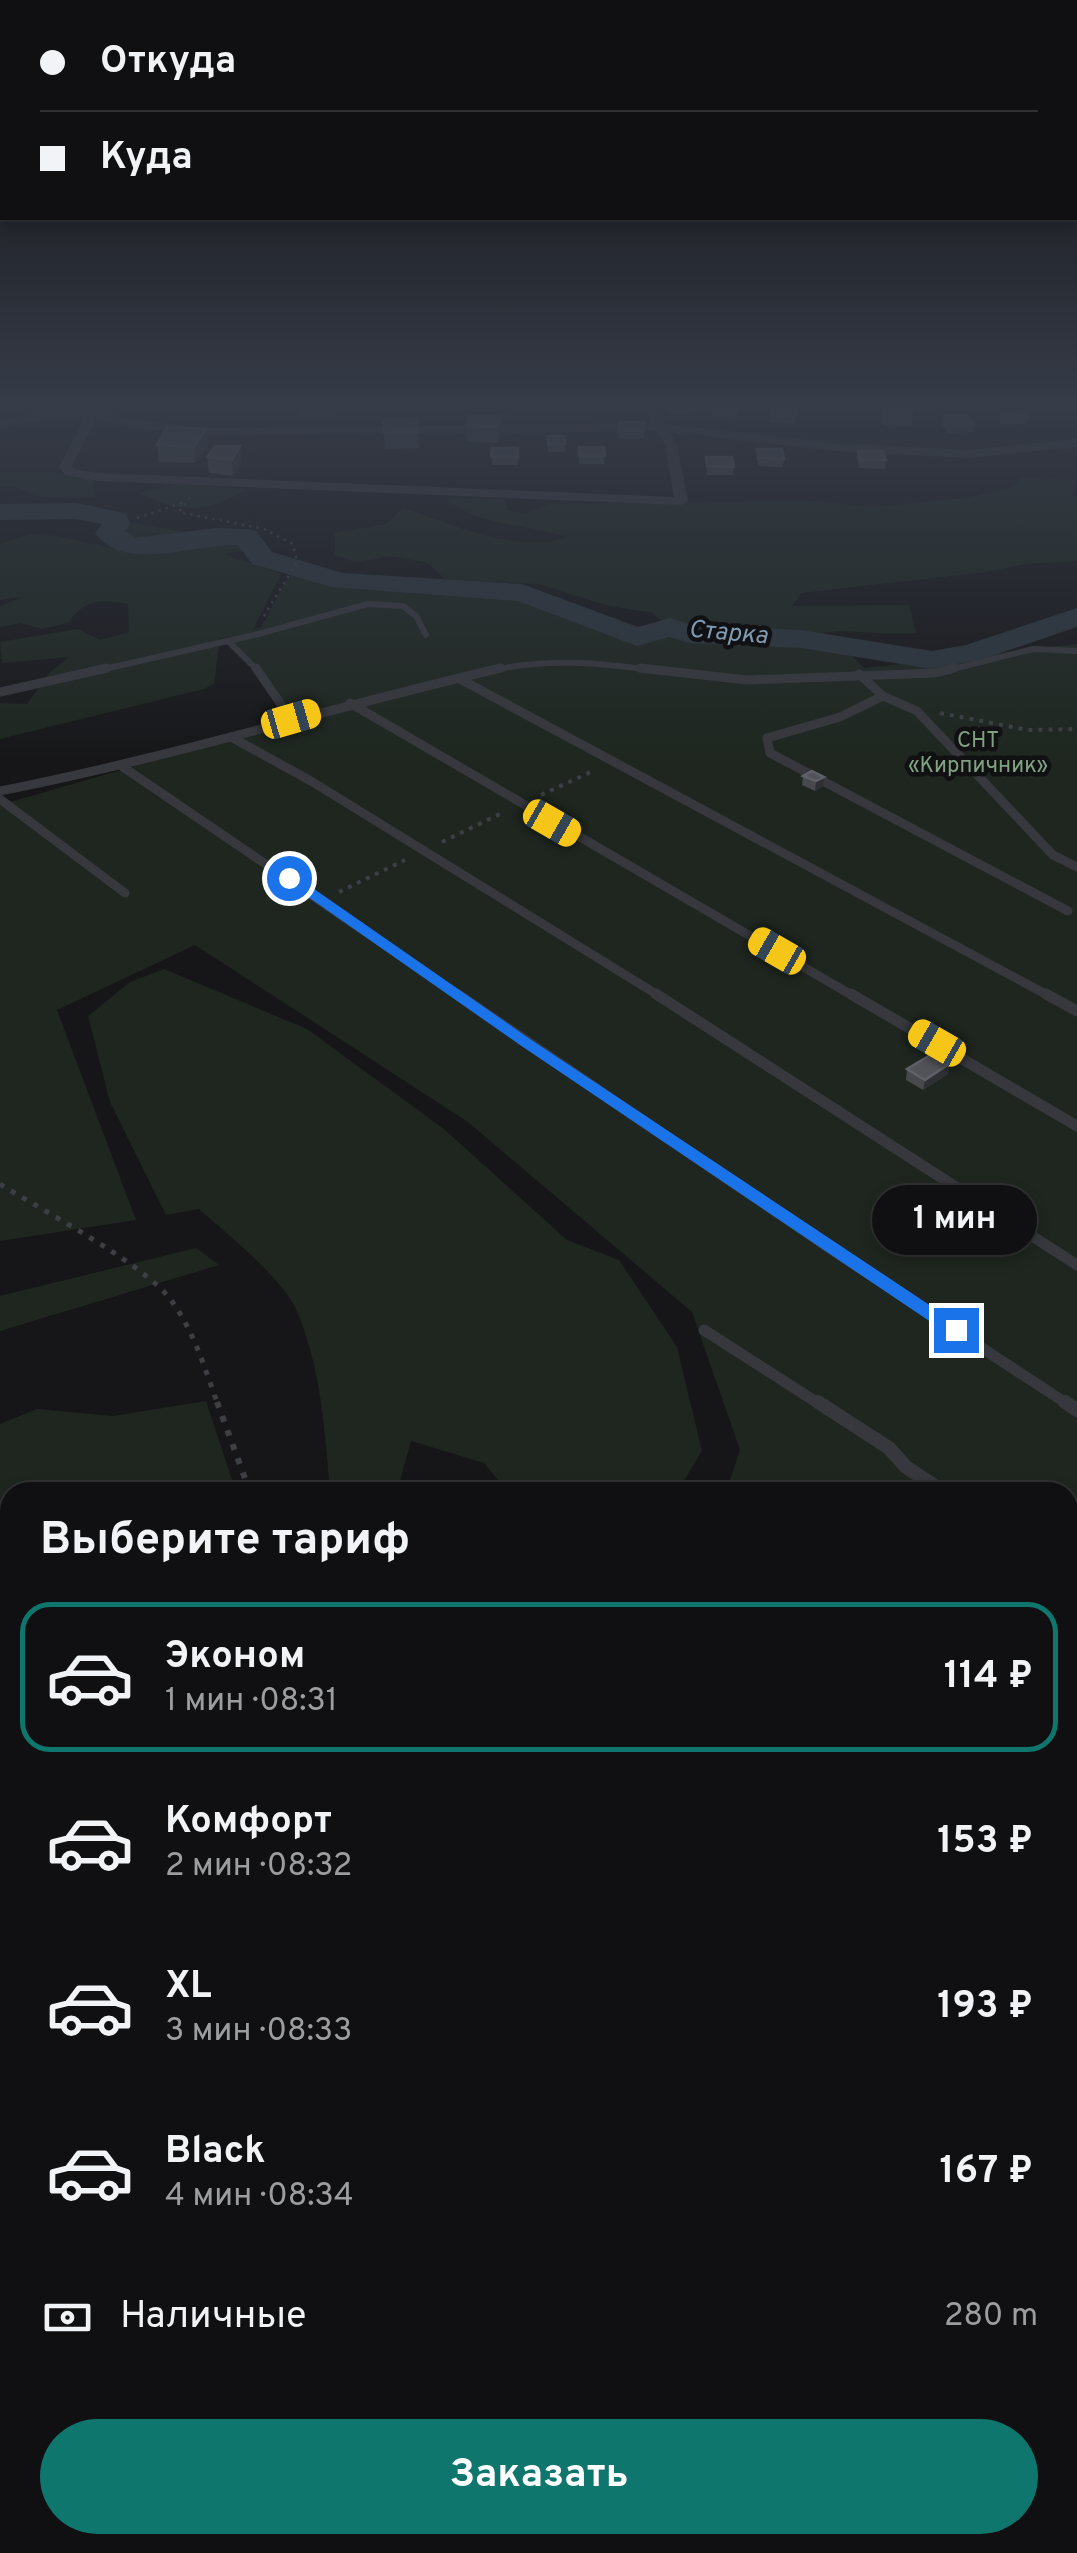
<!DOCTYPE html>
<html lang="ru">
<meta charset="utf-8">
<style>
body{margin:0;font-family:Overpass,sans-serif;background:#19191b;color:#f1f3f6;height:100vh;display:flex;flex-direction:column;font-size:38px;white-space:nowrap}
*{box-sizing:border-box;margin:0}
p{font-size:32px;color:#9c9d9f}
.icon{flex:none;width:55px;height:55px;fill:none;stroke:currentColor;stroke-width:2;stroke-linecap:round;stroke-linejoin:round}
.map{position:relative;flex:1;overflow:hidden}
.sheet{position:absolute;left:0px;top:1482px;width:1078px;height:1072px;display:flex;flex-direction:column;background:#101012;border-radius:30px 30px 0 0;box-shadow:0 5px 15px #0003,0 0 0 2px #303032}
.sheet>*{flex:none}
.hud{position:absolute;left:0px;top:0px;width:1078px;height:220px;box-shadow:0 5px 15px #0003,0 0 0 2px #303032;display:grid;align-content:center;height:220px;padding:0 40px;background:#101012}
.end{position:absolute;width:45px;height:45px;margin:-22px;border:12px solid #1a73e8;background:#fff;box-shadow:0 0 0 5px #fff}
.from{border-radius:50%}
.bubble{position:absolute;height:70px;border-radius:35px;background:#101012;box-shadow:0 5px 15px #0003,0 0 0 2px #303032;font-size:32px;font-weight:700;line-height:70px;text-align:center}
.car{position:absolute;width:30px;height:60px;margin:-30px -15px;border-radius:12px;box-shadow:0 0 8px 2px #0007;background:linear-gradient(#f5c518 24%,#345 0 40%,#f5c518 0 76%,#345 0 86%,#f5c518 0)}
.hud b{display:flex;align-items:center;gap:35px;height:95px;font-size:38px}
.hud b+b{border-top:2px solid #303032}
.hud i{width:25px;height:25px;background:#f1f3f6}
ul{padding:0;list-style:none}
li{display:flex;align-items:center;gap:30px;height:150px;margin:0 20px 15px;padding:0 20px;border:5px solid transparent;border-radius:30px}
li div{flex:1}
li b{display:block;font-size:38px}
li em{font-style:normal;font-weight:700}
li.selected{border-color:#0f766e}
li>.icon{width:90px;height:90px;stroke-width:1.5}
h2{padding:0 40px;font-size:45px;line-height:120px}
.pay{display:flex;align-items:center;gap:25px;height:110px;padding:0 40px;font-size:38px}
.pay p{margin-inline-start:auto}
.cta{display:flex;gap:20px;margin-top:auto;padding:20px 40px}
.cta a{flex:1;height:115px;border-radius:60px;background:#0f766e;color:#fff;font-size:40px;font-weight:700;line-height:115px;text-align:center}
.map>svg:first-child{display:block}
</style>
<div class="map">
<svg width="1077" height="2553" viewBox="0 0 1077 2553">
<rect width="100%" height="100%" fill="#161618"/>
<g fill="#1e261f">
<polygon points="0,472 49,472 93,479 95,498 38,497 14,486 0,486"/>
<path d="M1021 478 1077 480 1072 495 1077 496V561L1026 564 986 572 801 593 792 606 909 605 916 633C890 635 866 632 840 631 829 631 819 635 809 636 780 637 669 636 653 613L609 606 538 584 446 580 426 562 389 556 356 562 335 555V533L386 524 403 508C452 524 517 555 569 537 537 527 468 524 447 498L504 499 508 510 524 514 548 504 816 501 871 507 966 498 1013 487Z"/>
<path d="M180 484 247 489C201 515 186 513 138 493Z"/>
<polygon points="124,521 194,534 201,537 132,546 111,532"/>
<path d="M31 534C66 533 97 550 132 549 151 548 170 547 188 545 208 542 223 535 243 538L253 549 224 554 281 574 253 630 261 627 286 581 297 570 336 583 522 593 637 637 670 627 689 634 724 639 741 636 801 639 844 647 864 668 1077 644V1631L1068 1648V1492H726L740 1450 692 1312 468 1122 195 945 57 1010 136 1220 0 1241V805L297 719 229 637 220 638 214 684 204 689 0 739V703L27 704 49 673 69 657 2 663 0 642 78 629 100 640 129 632 128 604C101 599 85 599 68 623L41 629 21 623 0 627V606L24 597 0 600V544Z"/>
<path d="M164 969 307 1029 444 1129 567 1240 619 1260 677 1347 702 1451 677 1492H508L484 1463 411 1441 397 1492H330C325 1431 321 1367 296 1309 281 1277 226 1233 199 1209L166 1215 110 1102 88 1016 130 982Z"/>
<polygon points="196,1248 219,1265 0,1331 0,1296"/>
<polygon points="206,1401 236,1492 10,1492 10,1628 0,1624 0,1424 37,1409 113,1416"/>
</g>
<g fill="none" stroke-linecap="round" stroke-linejoin="round">
<path fill="#2c353c" fill-rule="evenodd" d="M76 503 125 513 131 524 125 531 136 538 217 528 246 529 256 531 272 552 343 573 522 584 638 627 670 618 693 625 801 630 932 651 966 645 1077 608V627L983 659 932 669 801 648 689 643 669 637 637 646 518 601 331 587 252 564 238 545C194 543 126 574 95 533L102 524 76 519 0 520V504Z"/>
<g stroke="#3d3f44" stroke-width="2.5" stroke-dasharray="2.5 5" stroke-linecap="butt">
<polyline points="190,497 179,512 264,529 293,544 297,562 262,619"/>
<polyline points="137,518 185,502"/>
</g>
<g stroke="#3d3f44" stroke-width="4" stroke-dasharray="4 6" stroke-linecap="butt">
<polyline points="940,713 1028,730 1077,729"/>
<polyline points="541,795 595,770"/>
<polyline points="442,842 504,812"/>
<polyline points="339,892 405,860"/>
</g>
<path stroke="#3d3f44" stroke-width="5" stroke-dasharray="5 8" stroke-linecap="butt" d="M0 1184C43 1211 143 1263 171 1300 194 1331 205 1369 218 1405"/>
<g stroke="#3d3f44" stroke-width="6" stroke-dasharray="6 9" stroke-linecap="butt">
<polyline points="217,1402 250,1492"/>
<polyline points="0,1504 10,1505"/>
<polyline points="0,1630 10,1633"/>
<polyline points="1068,1698 1077,1694"/>
</g>
<g stroke="#37383d" stroke-width="6">
<polyline points="228,641 258,671"/>
<polyline points="96,671 254,635 368,604 403,606 416,616 426,635"/>
<path d="M490 671C544 658 601 662 656 671"/>
<polyline points="945,671 1033,649 1077,651"/>
</g>
<g stroke="#37383d" stroke-width="9">
<polyline points="256,668 291,719"/>
<polyline points="640,668 747,680 935,673 955,668"/>
<polyline points="859,674 883,696 917,711 1053,855 1077,867"/>
<polyline points="460,679 1051,997"/>
<polyline points="0,692 107,668"/>
<polyline points="883,696 840,717 767,738 770,753 1068,911"/>
<polyline points="350,703 855,997"/>
<polyline points="231,737 311,781 661,997"/>
<polyline points="123,767 461,997"/>
<path d="M0 791C169 758 333 707 501 668"/>
<polyline points="0,799 125,893"/>
</g>
<g stroke="#37383d" stroke-width="11">
<polyline points="457,994 834,1251 1069,1405"/>
<polyline points="656,994 1077,1265"/>
<polyline points="851,994 1077,1126"/>
<polyline points="1046,994 1077,1011"/>
<polyline points="704,1330 821,1405"/>
</g>
<g stroke="#37383d" stroke-width="14">
<polyline points="818,1402 889,1448 906,1467 944,1492"/>
<polyline points="1065,1402 1077,1410"/>
<polyline points="1068,1552 1077,1556"/>
</g>
<g stroke="#37383d" stroke-width="16">
<polyline points="1068,1950 1077,1946"/>
<polyline points="1068,2213 1077,2226"/>
</g>
<g fill="#37383d" fill-rule="evenodd">
<path d="M70 408H101L120 418 199 428 652 423 644 408H656L665 424 835 443 967 450 1077 439V447L967 458 835 451 670 432 677 445 688 501 681 505 98 481 65 475 59 467 82 424 80 414 0 428V420ZM93 416 118 425 199 436 657 431 665 445 674 497 98 473 74 469 72 466 94 424Z"/>
<polygon points="1068,1883 1077,1886 1077,1924 1068,1920"/>
</g>
</g>
<g fill="#47494d">
<polygon points="299,408 337,408 337,415 299,417"/>
<polygon points="670,408 697,408 694,415 669,414"/>
<polygon points="712,408 739,408 739,412 736,420 711,419"/>
<polygon points="797,408 794,424 769,422 770,414"/>
<polygon points="882,408 913,408 912,427 882,426"/>
<polygon points="968,408 995,408 995,411 971,413"/>
<polygon points="1000,410 1028,416 1027,424 1001,424 999,418"/>
<polygon points="501,416 501,432 498,443 467,441 467,425"/>
<polygon points="943,416 974,424 973,432 948,433 942,424"/>
<polygon points="417,419 419,448 385,449 383,420"/>
<rect x="619" y="422" width="25" height="17"/>
<polygon points="548,436 564,436 565,452 548,452"/>
<polygon points="157,445 208,445 195,463 159,462"/>
<polygon points="240,446 242,462 233,476 209,473 207,457"/>
<rect x="579" y="447" width="25" height="17"/>
<rect x="492" y="448" width="26" height="17"/>
<polygon points="757,449 784,459 783,467 758,466"/>
<polygon points="858,451 886,460 885,469 859,468 857,459"/>
<polygon points="706,457 734,467 733,475 707,475"/>
<polygon points="812,771 823,786 815,791 802,785 803,776"/>
<polygon points="949,1064 948,1074 923,1090 906,1080 907,1069"/>
</g>
<g fill="#2f3033">
<polygon points="34,408 62,408 62,410 35,413"/>
<polygon points="501,416 501,432 498,443 498,427"/>
<polygon points="206,429 208,445 195,463 194,447"/>
<polygon points="240,446 242,462 233,476 232,460"/>
<polygon points="824,777 823,786 815,791 816,781"/>
<polygon points="949,1064 948,1074 923,1090 925,1080"/>
</g>
<g fill="#525359" stroke="#5f6168" stroke-width="2.5">
<polygon points="712,408 738,408 736,413 712,411"/>
<polygon points="772,408 797,408 795,416 770,414"/>
<polygon points="884,408 913,408 913,411 884,410"/>
<polygon points="1000,410 1026,410 1028,416 1002,416"/>
<polygon points="967,415 974,424 949,425 943,416"/>
<polygon points="468,416 501,416 498,427 467,425"/>
<polygon points="417,419 418,432 384,433 383,420"/>
<rect x="619" y="422" width="25" height="9"/>
<polygon points="167,427 206,429 194,447 157,445"/>
<polygon points="548,436 564,436 565,444 548,444"/>
<polygon points="215,446 240,446 232,460 207,457"/>
<polygon points="579,447 604,447 605,456 579,456"/>
<polygon points="492,448 518,448 518,457 491,457"/>
<polygon points="757,449 782,449 784,459 758,458"/>
<polygon points="858,451 883,451 886,460 860,460"/>
<polygon points="706,457 732,457 734,467 707,466"/>
<polygon points="812,771 824,777 816,781 803,776"/>
<polygon points="932,1054 949,1064 925,1080 907,1069"/>
</g>
<linearGradient id="sky" x2="0" y2="1"><stop stop-color="#0c0c0d"/><stop offset="0.53" stop-color="#363c48"/><stop offset="1" stop-color="#363c48" stop-opacity="0"/></linearGradient>
<rect width="1077" height="766" fill="url(#sky)"/>
<polygon fill="#1a73e8" points="284,875 294,875 530,1039 961,1326 961,1335 950,1335 520,1045 284,880"/>
<g text-anchor="middle" dominant-baseline="central" stroke-width="9" stroke-linejoin="round" paint-order="stroke">
<g font-size="22" fill="#7fa381" stroke="#111113">
<text x="978" y="741">СНТ<tspan x="978" dy="25">«Кирпичник»</tspan></text>
</g>
<g font-size="25" font-style="italic" fill="#7f9bb3" stroke="#111113">
<text transform="translate(728 634) rotate(5)">Старка</text>
</g>
</g>
</svg>
<i class="end from" style="left:289px;top:878px"></i>
<i class="end" style="left:956px;top:1330px"></i>
<div class="bubble" style="left:872px;top:1185px;width:165px">1 мин</div>
<i class="car" style="left:291px;top:719px;rotate:74deg"></i>
<i class="car" style="left:552px;top:823px;rotate:120deg"></i>
<i class="car" style="left:777px;top:951px;rotate:300deg"></i>
<i class="car" style="left:937px;top:1043px;rotate:300deg"></i>
<div class="hud">
<b><i class="from"></i>Откуда</b>
<b><i></i>Куда</b>
</div>
<section class="sheet">
<h2>Выберите тариф</h2>
<ul>
<li class="selected"><svg class="icon" aria-label="car" viewBox="0 0 24 24"><path d="M5 17H2v-5l4-1 3-4h7l3 4 3 1v5h-3M9 17h6M6 11h13"/><circle cx="7" cy="17" r="2"/><circle cx="17" cy="17" r="2"/></svg><div><b>Эконом</b><p>1 мин · 08:31</p></div><em>114 ₽</em></li>
<li><svg class="icon" aria-label="car" viewBox="0 0 24 24"><path d="M5 17H2v-5l4-1 3-4h7l3 4 3 1v5h-3M9 17h6M6 11h13"/><circle cx="7" cy="17" r="2"/><circle cx="17" cy="17" r="2"/></svg><div><b>Комфорт</b><p>2 мин · 08:32</p></div><em>153 ₽</em></li>
<li><svg class="icon" aria-label="car" viewBox="0 0 24 24"><path d="M5 17H2v-5l4-1 3-4h7l3 4 3 1v5h-3M9 17h6M6 11h13"/><circle cx="7" cy="17" r="2"/><circle cx="17" cy="17" r="2"/></svg><div><b>XL</b><p>3 мин · 08:33</p></div><em>193 ₽</em></li>
<li><svg class="icon" aria-label="car" viewBox="0 0 24 24"><path d="M5 17H2v-5l4-1 3-4h7l3 4 3 1v5h-3M9 17h6M6 11h13"/><circle cx="7" cy="17" r="2"/><circle cx="17" cy="17" r="2"/></svg><div><b>Black</b><p>4 мин · 08:34</p></div><em>167 ₽</em></li>
</ul>
<div class="pay"><svg class="icon" aria-label="cash" viewBox="0 0 24 24"><path d="M3 7h18v10H3z"/><circle cx="12" cy="12" r="2"/></svg>Наличные<p>280 m</p></div>
<div class="cta"><a>Заказать</a></div>
</section>
</div>
